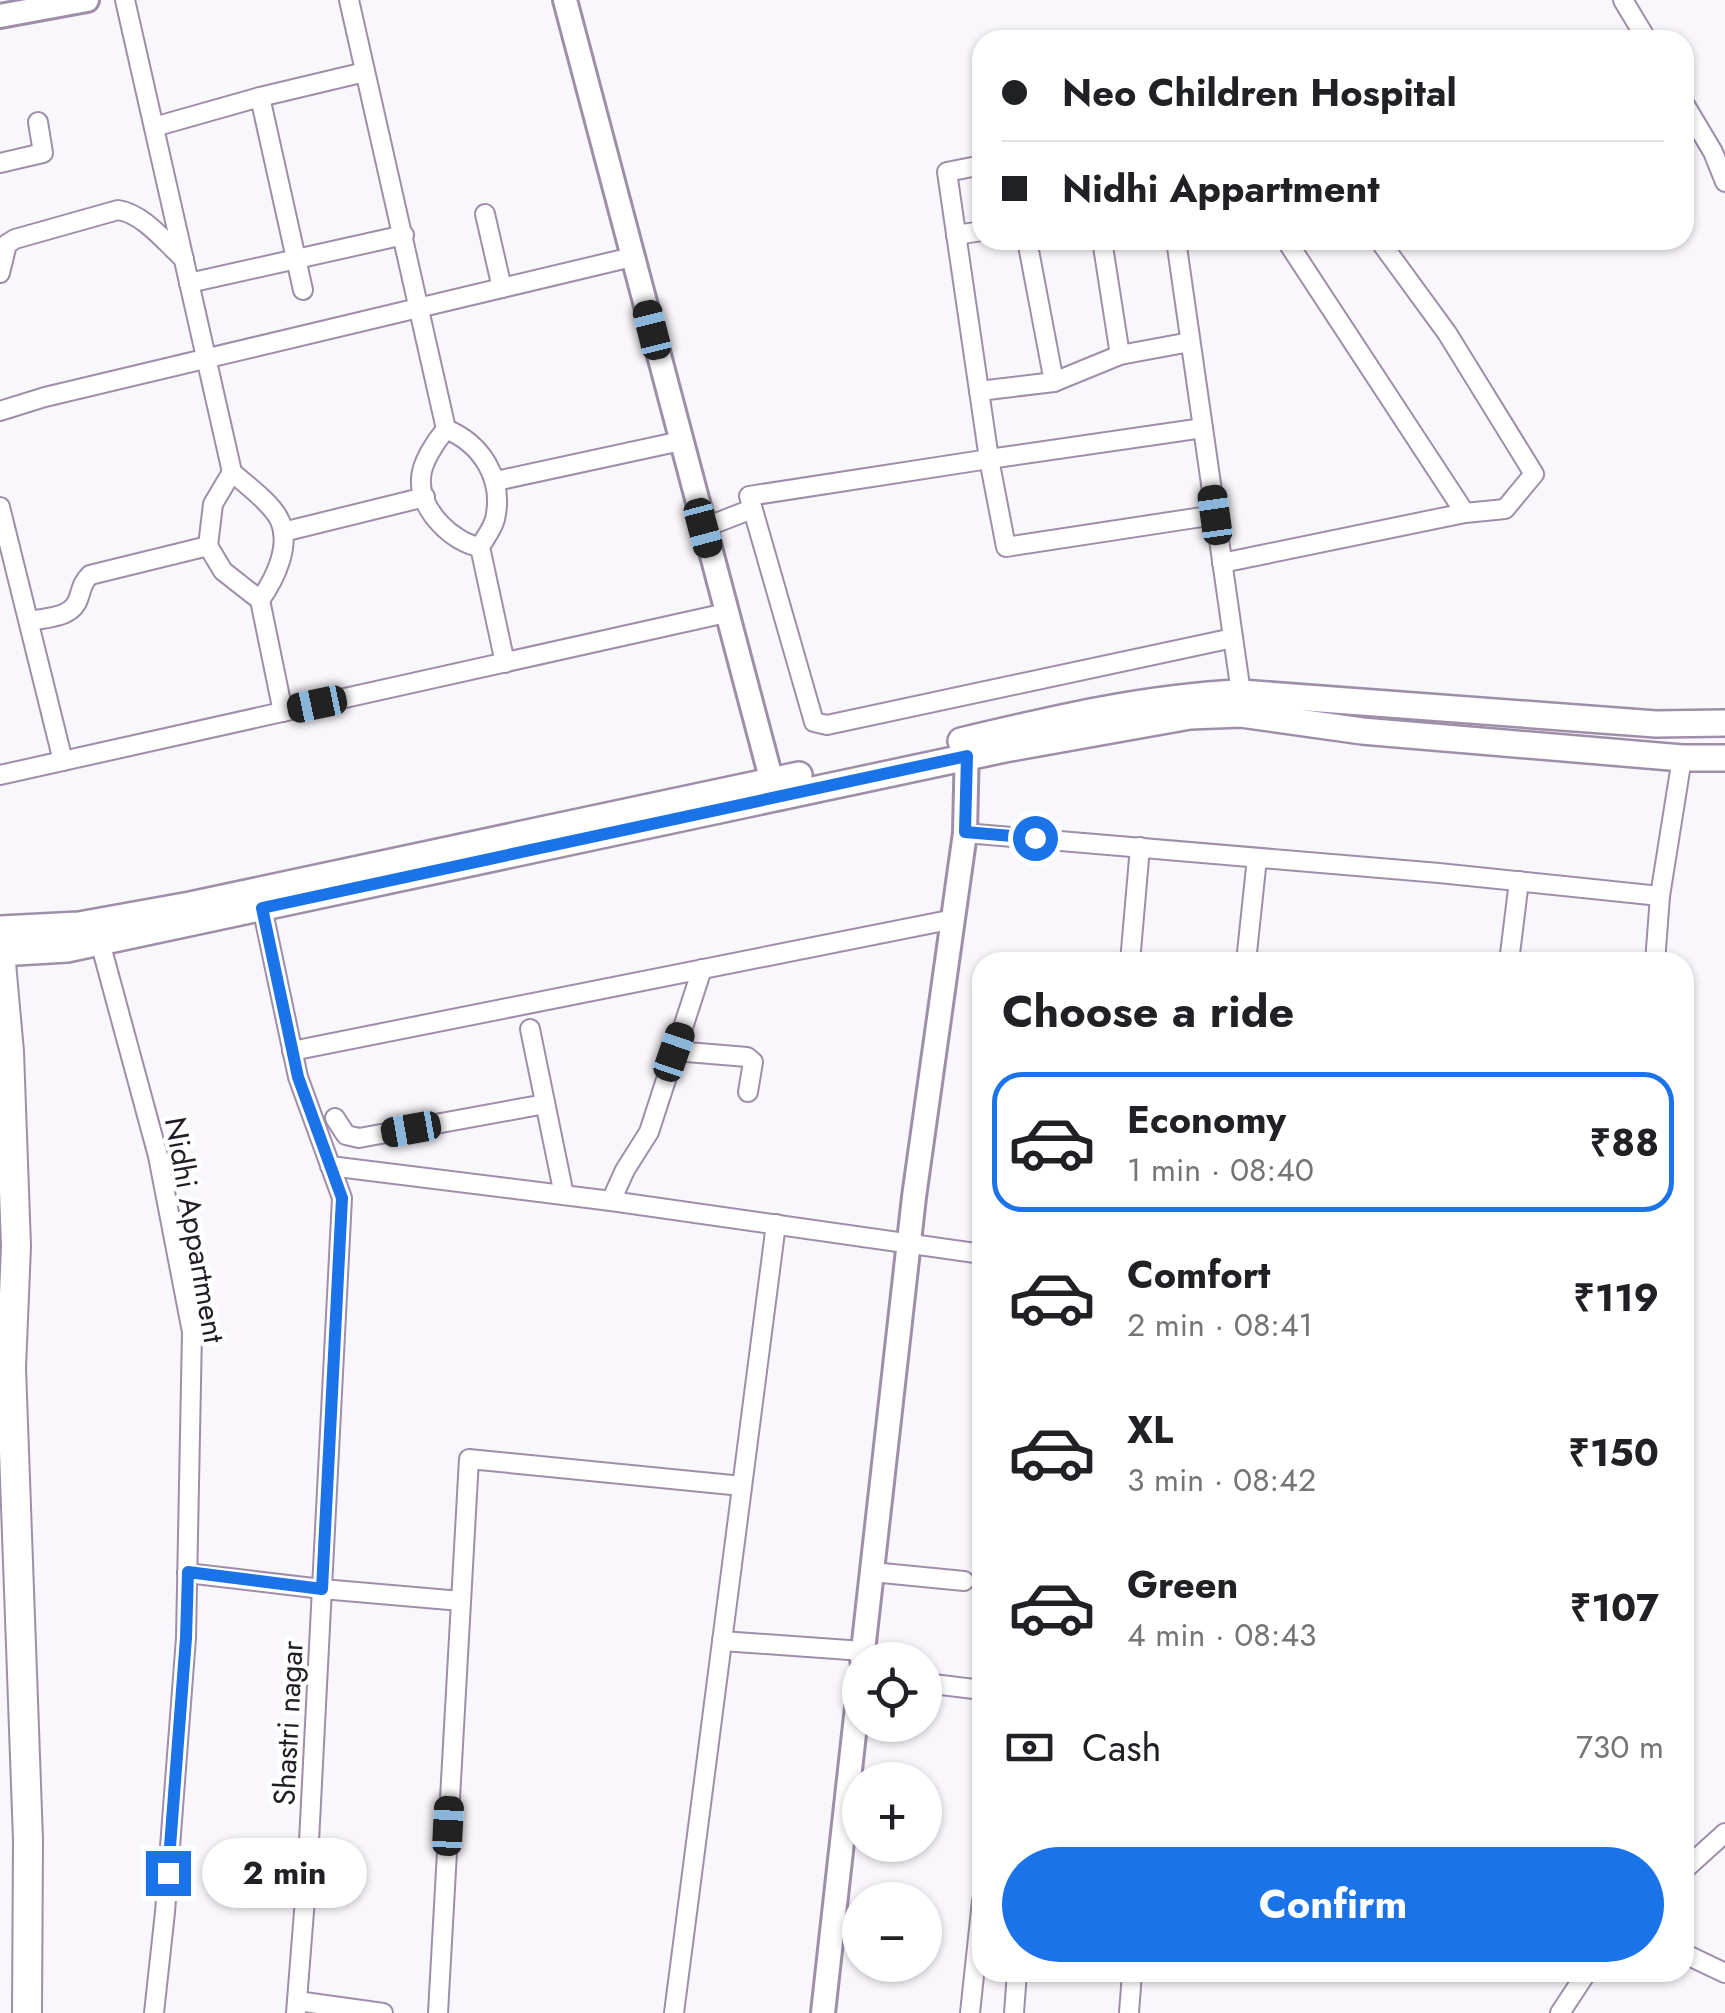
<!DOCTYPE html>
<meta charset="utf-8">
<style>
body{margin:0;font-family:Jost,sans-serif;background:#f2f2f2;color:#202124;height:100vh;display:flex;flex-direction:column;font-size:38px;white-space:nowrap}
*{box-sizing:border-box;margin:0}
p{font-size:32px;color:#757577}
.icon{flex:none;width:55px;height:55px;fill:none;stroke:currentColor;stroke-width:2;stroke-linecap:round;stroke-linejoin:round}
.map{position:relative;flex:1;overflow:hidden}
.details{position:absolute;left:972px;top:952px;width:722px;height:1030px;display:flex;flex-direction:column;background:#fff;border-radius:30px;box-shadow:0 2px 8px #0004}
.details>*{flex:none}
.banner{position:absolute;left:972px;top:30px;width:722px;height:220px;border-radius:30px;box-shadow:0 2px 8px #0004;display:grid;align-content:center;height:220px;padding:0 30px;background:#fff}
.tools{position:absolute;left:842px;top:1642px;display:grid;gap:20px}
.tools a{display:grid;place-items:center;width:100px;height:100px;border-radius:50%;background:#fff;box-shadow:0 2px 8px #0004;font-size:50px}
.end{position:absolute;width:45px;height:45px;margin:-22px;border:12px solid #1a73e8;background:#fff;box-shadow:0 0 0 5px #fff}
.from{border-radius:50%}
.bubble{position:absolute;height:70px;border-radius:35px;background:#fff;box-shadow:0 2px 8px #0004;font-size:32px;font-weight:700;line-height:70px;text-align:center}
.car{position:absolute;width:30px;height:60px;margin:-30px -15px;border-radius:12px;box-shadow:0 0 8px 2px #0007;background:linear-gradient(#222 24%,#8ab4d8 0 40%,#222 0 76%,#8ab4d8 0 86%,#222 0)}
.banner b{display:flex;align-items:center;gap:35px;height:95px;font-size:38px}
.banner b+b{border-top:2px solid #e0e0e0}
.banner i{width:25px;height:25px;background:#202124}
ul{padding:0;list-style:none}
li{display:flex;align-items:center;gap:30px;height:140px;margin:0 20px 15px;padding:0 10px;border:5px solid transparent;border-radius:30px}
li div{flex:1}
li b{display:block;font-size:38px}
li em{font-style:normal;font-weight:700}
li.current{border-color:#1a73e8}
li>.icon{width:90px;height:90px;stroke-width:1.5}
h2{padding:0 30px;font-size:45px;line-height:120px}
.pay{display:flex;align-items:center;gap:25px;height:110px;padding:0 30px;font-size:38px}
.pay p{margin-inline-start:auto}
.cta{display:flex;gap:20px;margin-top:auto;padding:20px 30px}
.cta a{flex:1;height:115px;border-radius:60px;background:#1a73e8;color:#fff;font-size:40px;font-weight:700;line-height:115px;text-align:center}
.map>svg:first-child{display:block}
</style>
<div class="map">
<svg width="1725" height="2013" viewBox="0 0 1725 2013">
<rect width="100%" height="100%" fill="#faf7fc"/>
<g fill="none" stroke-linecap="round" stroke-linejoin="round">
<g stroke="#9f8ea8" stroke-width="22">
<g id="minor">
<path d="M125 0 232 472C246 485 268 500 278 517 293 543 275 579 260 600"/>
<path d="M349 0 446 429C482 444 504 479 495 519 493 528 485 538 480 547L505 663"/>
<polyline points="1623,0 1647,40"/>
<polyline points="260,97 365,72"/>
<polyline points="1685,105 1713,152 1725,182"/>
<polyline points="154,127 260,97 303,290"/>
<polyline points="0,163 43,153 38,122"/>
<polyline points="982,165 947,172 989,459 749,496 814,722 827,725 1233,638"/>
<polyline points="485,214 502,288"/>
<polyline points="956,235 982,231"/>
<polyline points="1027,240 1054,382"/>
<polyline points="1102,240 1120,355"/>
<polyline points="1176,240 1241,693"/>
<polyline points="1286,240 1465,513"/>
<path d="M0 273 7 244 15 239 118 210C144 214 165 242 184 259"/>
<polyline points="189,283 404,235"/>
<polyline points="979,391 1054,382 1120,355 1190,342"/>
<polyline points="0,411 45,397 632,257"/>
<polyline points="1203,428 989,459 1006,547 1215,515"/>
<path d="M446 429C436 441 421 463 421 479 419 510 453 543 480 547"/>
<polyline points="232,472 213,504 208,546 223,571 260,600 283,712"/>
<polyline points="496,481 681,441"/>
<polyline points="0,507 63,761"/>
<polyline points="703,528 752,509"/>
<polyline points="283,532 425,497"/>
<polyline points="1222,563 1465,513 1505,509 1534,474 1447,333 1379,240"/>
<path d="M30 621C49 617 73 618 79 597 82 587 83 582 90 575L208 546"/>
<polyline points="0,775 726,613"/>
<polyline points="965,833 1439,873 1660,896"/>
<polyline points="262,907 298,1077 342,1198 308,1861 296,2013"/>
<polyline points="100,942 158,1156 192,1332 186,1638 165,1912 154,2013"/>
<polyline points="1130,962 1140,847"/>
<polyline points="1246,962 1257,858"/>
<polyline points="1509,962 1519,881"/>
<polyline points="1655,962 1660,896 1682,758"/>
<polyline points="530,1029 564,1195"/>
<polyline points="292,1051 954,919"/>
<polyline points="675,1051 747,1057 753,1062 748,1092"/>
<polyline points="335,1118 346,1135 359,1138 545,1104"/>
<polyline points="330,1166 611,1201 982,1254"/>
<polyline points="611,1201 625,1170 649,1132 702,969"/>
<polyline points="872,1572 964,1581"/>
<polyline points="187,1573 322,1589 461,1601"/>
<polyline points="722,1641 863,1651"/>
<polyline points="925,1683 982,1690"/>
<polyline points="1685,1869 1725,1833"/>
<polyline points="1685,1954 1725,1973"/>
<polyline points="297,2001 383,2013"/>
<polyline points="438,2013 469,1459 742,1486"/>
<polyline points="674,2013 776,1224"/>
<polyline points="970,2013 982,1901"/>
<polyline points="1014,2013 1017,1972"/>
<polyline points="1129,2013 1132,1973"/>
<polyline points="1560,2013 1587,1972"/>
</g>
</g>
<g stroke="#9f8ea8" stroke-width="28">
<g id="tertiary">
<polyline points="565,0 776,797"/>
<polyline points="0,16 87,0"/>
<polyline points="862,1660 914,1197 965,833 967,743"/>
<polyline points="823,2013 860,1680"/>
</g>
</g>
<g stroke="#9f8ea8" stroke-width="30">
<g id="secondary">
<path d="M961 741C1053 719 1146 697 1241 693L1656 724 1725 723"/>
<polyline points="0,929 79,925 190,905 799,775"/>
<polyline points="0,953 67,949 1005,749 1190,716 1241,714 1362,731 1682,758 1725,758"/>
</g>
</g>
<g stroke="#9f8ea8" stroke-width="32">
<polyline id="primary" points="0,952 9,1052 16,1246 11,1368 28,1840 27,2013"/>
</g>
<use href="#minor" stroke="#fff" stroke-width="18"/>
<use href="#tertiary" stroke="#fff" stroke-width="22"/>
<use href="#secondary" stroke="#fff" stroke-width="25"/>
<use href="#primary" stroke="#fff" stroke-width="28"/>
</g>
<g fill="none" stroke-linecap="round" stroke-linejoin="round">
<polyline stroke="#1a73e8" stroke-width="12" points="168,1873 186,1638 188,1572 322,1589 342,1198 298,1077 262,908 967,756 965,832 1035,838"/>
</g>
<g text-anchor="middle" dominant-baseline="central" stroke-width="9" stroke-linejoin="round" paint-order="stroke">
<g font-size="30" fill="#221c25" stroke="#fff">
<text transform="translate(195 1230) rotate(80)">Nidhi Appartment</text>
<text transform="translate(288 1723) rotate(-87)">Shastri nagar</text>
</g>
</g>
</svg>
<div class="tools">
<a><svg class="icon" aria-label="locate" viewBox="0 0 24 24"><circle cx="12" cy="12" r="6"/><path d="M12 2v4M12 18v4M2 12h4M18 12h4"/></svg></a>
<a>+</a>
<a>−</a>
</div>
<i class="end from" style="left:1035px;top:838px"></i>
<i class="end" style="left:168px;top:1873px"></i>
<div class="bubble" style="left:202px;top:1838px;width:165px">2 min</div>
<i class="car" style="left:652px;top:330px;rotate:346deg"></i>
<i class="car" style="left:1215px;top:515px;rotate:352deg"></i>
<i class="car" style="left:703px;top:528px;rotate:165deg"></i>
<i class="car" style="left:317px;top:704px;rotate:258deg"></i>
<i class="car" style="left:674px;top:1052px;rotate:19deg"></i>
<i class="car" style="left:411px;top:1129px;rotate:260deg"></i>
<i class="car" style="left:448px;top:1826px;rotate:3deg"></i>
<div class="banner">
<b><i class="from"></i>Neo Children Hospital</b>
<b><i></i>Nidhi Appartment</b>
</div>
<section class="details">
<h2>Choose a ride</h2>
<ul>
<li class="current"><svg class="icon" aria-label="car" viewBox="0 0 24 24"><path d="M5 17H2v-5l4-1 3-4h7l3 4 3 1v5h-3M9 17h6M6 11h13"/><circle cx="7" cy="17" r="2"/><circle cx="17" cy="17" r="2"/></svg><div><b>Economy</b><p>1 min · 08:40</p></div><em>₹88</em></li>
<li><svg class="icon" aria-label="car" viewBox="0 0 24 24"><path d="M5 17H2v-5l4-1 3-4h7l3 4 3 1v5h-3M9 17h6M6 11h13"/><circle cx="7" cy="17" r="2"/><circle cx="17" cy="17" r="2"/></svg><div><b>Comfort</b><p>2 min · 08:41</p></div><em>₹119</em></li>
<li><svg class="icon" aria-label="car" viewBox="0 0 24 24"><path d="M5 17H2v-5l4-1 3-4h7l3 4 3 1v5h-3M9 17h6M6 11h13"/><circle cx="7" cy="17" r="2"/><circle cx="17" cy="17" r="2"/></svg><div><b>XL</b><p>3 min · 08:42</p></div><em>₹150</em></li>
<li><svg class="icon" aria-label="car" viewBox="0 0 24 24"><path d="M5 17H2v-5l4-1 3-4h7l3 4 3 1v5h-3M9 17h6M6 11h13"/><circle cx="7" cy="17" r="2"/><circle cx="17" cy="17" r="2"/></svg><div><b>Green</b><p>4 min · 08:43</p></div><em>₹107</em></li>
</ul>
<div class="pay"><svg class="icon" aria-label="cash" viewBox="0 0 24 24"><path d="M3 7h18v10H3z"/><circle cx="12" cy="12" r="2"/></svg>Cash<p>730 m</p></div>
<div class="cta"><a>Confirm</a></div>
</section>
</div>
